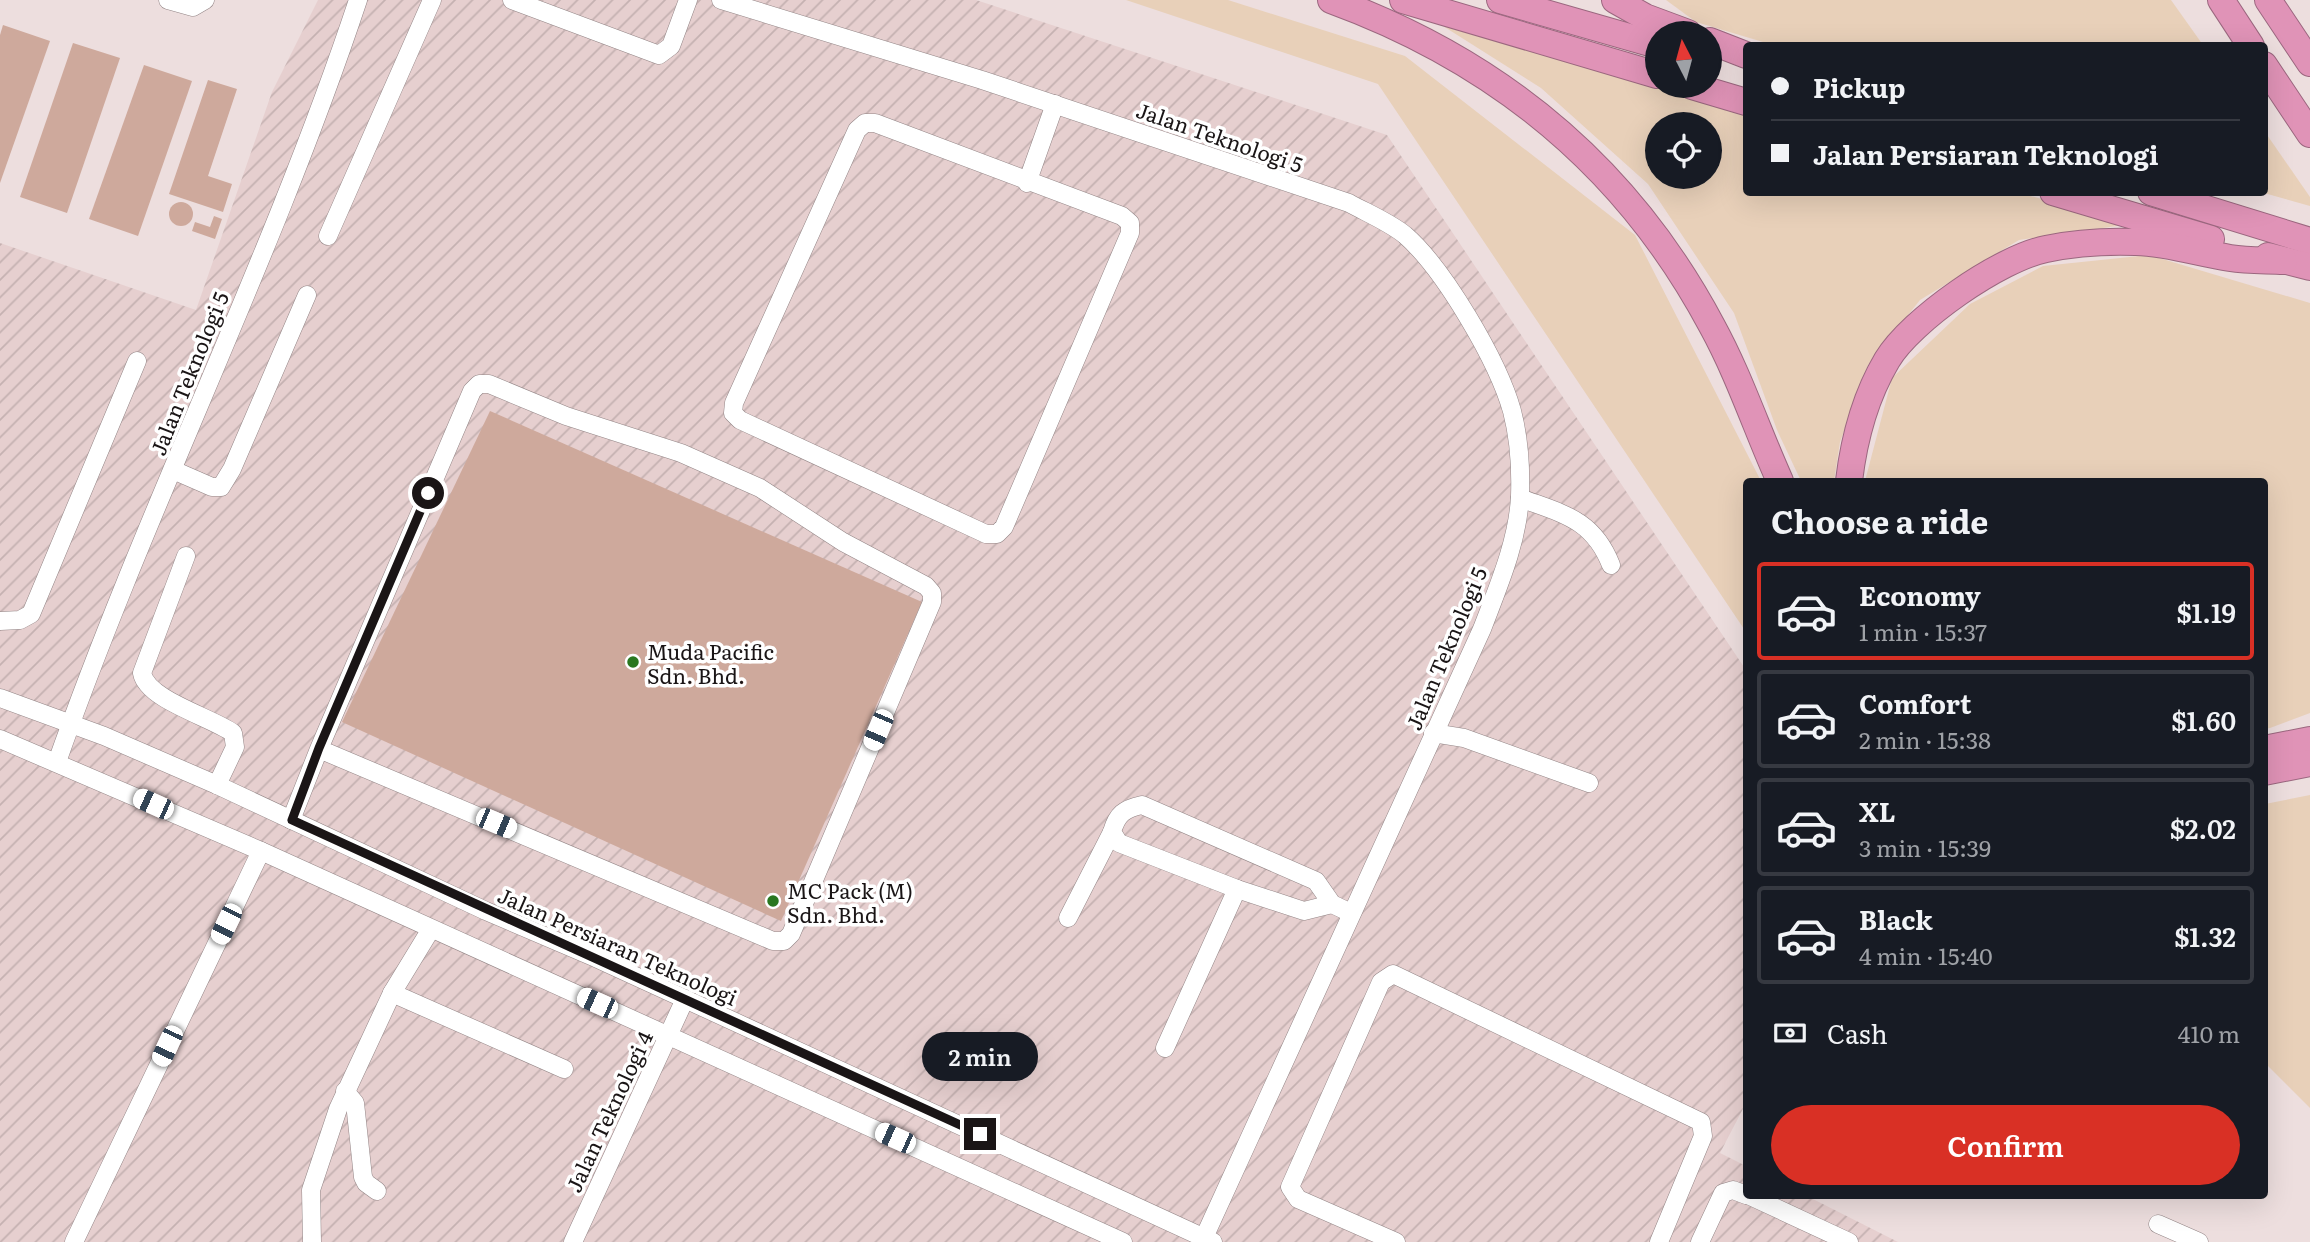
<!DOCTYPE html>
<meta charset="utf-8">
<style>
body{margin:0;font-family:Literata,serif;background:#20242c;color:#f1f3f6;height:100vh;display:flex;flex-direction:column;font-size:26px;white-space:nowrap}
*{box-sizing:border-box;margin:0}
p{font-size:23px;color:#9ea1a6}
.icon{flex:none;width:38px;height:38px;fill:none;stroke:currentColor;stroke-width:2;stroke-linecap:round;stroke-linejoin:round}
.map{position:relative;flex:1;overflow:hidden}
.sheet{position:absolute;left:1743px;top:478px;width:525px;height:721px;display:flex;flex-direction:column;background:#171b24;border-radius:7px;box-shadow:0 7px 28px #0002}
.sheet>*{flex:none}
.guide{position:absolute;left:1743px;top:42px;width:525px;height:154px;border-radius:7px;box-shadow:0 7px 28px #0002;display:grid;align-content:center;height:154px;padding:0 28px;background:#171b24}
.needle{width:46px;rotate:354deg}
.controls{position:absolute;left:1645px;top:21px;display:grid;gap:14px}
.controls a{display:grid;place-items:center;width:77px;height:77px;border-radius:50%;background:#171b24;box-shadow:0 7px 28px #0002;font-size:35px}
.end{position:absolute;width:32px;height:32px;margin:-16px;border:9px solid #1a1516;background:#fff;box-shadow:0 0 0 4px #fff}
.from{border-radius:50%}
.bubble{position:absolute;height:49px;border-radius:24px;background:#171b24;box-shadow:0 7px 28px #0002;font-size:23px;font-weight:600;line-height:49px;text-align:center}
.car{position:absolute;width:21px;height:42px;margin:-21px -10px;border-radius:9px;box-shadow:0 0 5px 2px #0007;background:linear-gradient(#fff 24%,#345 0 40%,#fff 0 76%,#345 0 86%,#fff 0)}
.guide b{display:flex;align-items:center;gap:24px;height:66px;font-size:26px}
.guide b+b{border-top:2px solid #363941}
.guide i{width:18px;height:18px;background:#f1f3f6}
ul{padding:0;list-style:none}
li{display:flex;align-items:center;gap:21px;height:98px;margin:0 14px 10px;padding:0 14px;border:4px solid #363941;border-radius:7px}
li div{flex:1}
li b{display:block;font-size:26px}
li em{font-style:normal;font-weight:600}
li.on{border-color:#d93025}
li>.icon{width:63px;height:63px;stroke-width:1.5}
h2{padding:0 28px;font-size:32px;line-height:84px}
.pay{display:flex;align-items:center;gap:18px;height:77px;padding:0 28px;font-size:26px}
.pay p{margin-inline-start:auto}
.cta{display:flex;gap:14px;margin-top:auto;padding:14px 28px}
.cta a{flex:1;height:80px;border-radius:42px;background:#d93025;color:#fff;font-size:28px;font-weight:600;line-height:80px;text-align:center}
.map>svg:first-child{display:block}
</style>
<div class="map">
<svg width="2310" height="1242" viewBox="0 0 2310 1242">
<defs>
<pattern id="industrial-furrows" width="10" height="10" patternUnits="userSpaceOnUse" patternTransform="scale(1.75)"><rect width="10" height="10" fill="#e6cfcf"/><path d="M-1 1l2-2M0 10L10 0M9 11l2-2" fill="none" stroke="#c5b1b1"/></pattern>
</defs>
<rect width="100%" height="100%" fill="#eddede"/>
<polygon fill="url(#industrial-furrows)" points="318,0 976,0 1387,135 1746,670 1746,1103 1720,1153 1746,1166 1746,1195 1805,1195 1898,1242 0,1242 0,243 196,310 272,92"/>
<g fill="#e8d0b9" fill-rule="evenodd">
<polygon points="1126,0 1228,0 1405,56 1635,235 1761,481 1746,481 1746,632 1378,84"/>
<polygon points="1666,0 2171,0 2203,45 1773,45 1696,22"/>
<path d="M1443 26 1746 114V192L2020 193 2131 224 2019 240 1920 300 1868 365 1840 442 1834 481H1801L1777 430 1734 313 1648 184 1541 88ZM1657 124H1710V177H1657Z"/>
<polygon points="2265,132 2310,197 2310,206 2264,193"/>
<polygon points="2149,255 2310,303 2310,713 2270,728 2265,729 2264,481 1865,481 1892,378 1970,304 2043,266"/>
<polygon points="2310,795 2310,1108 2264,1062 2265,804"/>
</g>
<g fill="#cea99c">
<polygon points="3,25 50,41 0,183 0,35"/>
<polygon points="73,43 120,58 67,213 20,197"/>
<polygon points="144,65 192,81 138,236 89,219"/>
<polygon points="208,80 237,89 208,176 232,184 223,212 169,194"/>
<circle cx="181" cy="214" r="12"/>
<polygon points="214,216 222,219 215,239 192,231 195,222 210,227"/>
<polygon points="490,411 922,602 781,921 342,722"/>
</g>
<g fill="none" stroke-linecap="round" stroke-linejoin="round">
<g stroke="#938586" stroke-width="19">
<g id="minor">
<polyline points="168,0 193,7 205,0"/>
<polyline points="512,0 659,55 671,46 688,0"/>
<path d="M721 0 982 80 1349 203C1367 213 1389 222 1405 235 1444 269 1498 361 1512 411 1519 438 1521 468 1520 496 1518 541 1498 587 1482 629L1202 1242"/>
<polygon points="865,123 875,123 1122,216 1130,223 1130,233 1004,527 997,534 986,534 740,420 733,413 734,403 857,130"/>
<polyline points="1027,183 1055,104"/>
<polyline points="328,236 432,0"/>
<polyline points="173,470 212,487 221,487 232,469 307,295"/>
<path d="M1520 498C1563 514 1593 519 1611 565"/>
<path d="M186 556 142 673C147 700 211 717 233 733L235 747 217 785"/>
<polyline points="0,621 20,620 31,614 137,361"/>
<polyline points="0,698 104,736 217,785 486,911 596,958 1213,1242"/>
<polyline points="1433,733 1464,738 1589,783"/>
<polyline points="0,739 261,851 1123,1242"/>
<path d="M57 762C148 504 272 259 358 0"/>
<polyline points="291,820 319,749 472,391 479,384 489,384 566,416 681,453 760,488 843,542 926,586 932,593 932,602 791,934 784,941 773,941 319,749"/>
<path d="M1332 904 1304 911 1237 889 1119 843 1112 832C1117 814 1124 809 1142 805L1316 881 1332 904 1351 913"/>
<polyline points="1068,918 1112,832"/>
<polyline points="392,993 564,1069"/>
<polyline points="1165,1048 1237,889"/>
<polyline points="345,1091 355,1103 363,1177 366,1183 377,1191"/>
<polyline points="1748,1195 1849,1242"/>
<polyline points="2158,1224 2199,1242"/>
<polyline points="74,1242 261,851"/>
<polyline points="312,1242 311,1190 338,1109 392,993 431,929"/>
<polyline points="573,1242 685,999"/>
<polyline points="1396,1242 1298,1199 1290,1187 1381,982 1393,974 1701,1122 1703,1136 1659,1242"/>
<polyline points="1700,1242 1723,1193 1733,1190 1746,1195"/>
</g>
</g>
<g stroke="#9b677f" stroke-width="28">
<g id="highway">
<path d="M1331 0C1498 61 1628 168 1712 326 1739 375 1757 430 1780 481"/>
<polyline points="1403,0 1657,75"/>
<polyline points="1500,0 1657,45"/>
<polyline points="1615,0 1645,17 1688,33"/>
<polyline points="2221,0 2251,46"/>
<polyline points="2268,0 2310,63"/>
<polyline points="1710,41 1746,55"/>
<polyline points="2264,65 2310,134"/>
<polyline points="1692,86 1746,102"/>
<polyline points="2053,192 2211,239"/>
<polyline points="2151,192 2310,241"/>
<polyline points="2268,256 2310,267"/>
<path d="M1849 481C1854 439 1865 397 1887 360 1911 320 2000 258 2046 249 2074 243 2107 241 2136 242 2168 243 2199 253 2230 258 2248 261 2266 260 2284 261"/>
<polyline points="2264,749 2310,740"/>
<polyline points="2264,772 2310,763"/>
</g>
</g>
<use href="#minor" stroke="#fff" stroke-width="18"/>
<use href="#highway" stroke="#e093b7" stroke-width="26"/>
</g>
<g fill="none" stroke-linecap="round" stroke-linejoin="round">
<polyline stroke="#1a1516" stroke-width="9" points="428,493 319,748 292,820 980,1134"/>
</g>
<g fill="#29771f" stroke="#fff" stroke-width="2.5">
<circle cx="633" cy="662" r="7"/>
<circle cx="773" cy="901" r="7"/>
</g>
<g text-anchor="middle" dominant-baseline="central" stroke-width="7" stroke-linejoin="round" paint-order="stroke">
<g font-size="21" fill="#1a1516" stroke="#fff">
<text transform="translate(1220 136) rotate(19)">Jalan Teknologi 5</text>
<text transform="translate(188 373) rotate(-68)">Jalan Teknologi 5</text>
<text transform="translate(1445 648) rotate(-67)">Jalan Teknologi 5</text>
<text transform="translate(618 945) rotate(24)">Jalan Persiaran Teknologi</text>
<text transform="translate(608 1111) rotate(-65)">Jalan Teknologi 4</text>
</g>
<g font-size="21" fill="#1a1516" stroke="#fff" text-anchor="start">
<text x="647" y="650">Muda Pacific<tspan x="647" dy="24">Sdn. Bhd.</tspan></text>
<text x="787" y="889">MC Pack (M)<tspan x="787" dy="24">Sdn. Bhd.</tspan></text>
</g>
</g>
</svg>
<div class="controls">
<a><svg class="needle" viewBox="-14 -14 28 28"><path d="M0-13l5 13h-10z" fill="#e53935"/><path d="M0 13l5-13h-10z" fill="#9ea1a6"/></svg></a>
<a><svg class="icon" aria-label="locate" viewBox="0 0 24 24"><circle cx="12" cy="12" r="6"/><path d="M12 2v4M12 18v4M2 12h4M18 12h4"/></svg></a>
</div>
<i class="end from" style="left:428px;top:493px"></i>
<i class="end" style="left:980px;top:1134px"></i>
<div class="bubble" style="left:922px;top:1032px;width:116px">2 min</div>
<i class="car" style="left:878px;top:730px;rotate:203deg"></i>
<i class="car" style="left:153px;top:804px;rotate:294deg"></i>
<i class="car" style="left:496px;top:823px;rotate:113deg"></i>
<i class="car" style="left:226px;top:924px;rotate:206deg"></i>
<i class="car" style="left:597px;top:1003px;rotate:294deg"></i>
<i class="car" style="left:167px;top:1046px;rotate:205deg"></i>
<i class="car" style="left:895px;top:1138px;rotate:294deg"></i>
<div class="guide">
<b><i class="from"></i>Pickup</b>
<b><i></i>Jalan Persiaran Teknologi</b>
</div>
<section class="sheet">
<h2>Choose a ride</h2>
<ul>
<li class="on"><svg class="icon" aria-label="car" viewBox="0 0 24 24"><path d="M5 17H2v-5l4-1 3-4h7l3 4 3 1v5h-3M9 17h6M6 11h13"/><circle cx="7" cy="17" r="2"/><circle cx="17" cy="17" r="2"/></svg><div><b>Economy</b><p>1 min · 15:37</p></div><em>$1.19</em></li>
<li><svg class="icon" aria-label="car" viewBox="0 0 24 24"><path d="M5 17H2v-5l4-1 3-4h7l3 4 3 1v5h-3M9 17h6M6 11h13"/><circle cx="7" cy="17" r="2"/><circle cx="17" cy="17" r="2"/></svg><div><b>Comfort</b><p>2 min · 15:38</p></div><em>$1.60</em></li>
<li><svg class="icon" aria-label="car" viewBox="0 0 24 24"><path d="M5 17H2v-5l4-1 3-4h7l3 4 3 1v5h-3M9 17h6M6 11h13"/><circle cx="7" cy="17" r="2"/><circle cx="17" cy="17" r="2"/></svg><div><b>XL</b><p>3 min · 15:39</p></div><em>$2.02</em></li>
<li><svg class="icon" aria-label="car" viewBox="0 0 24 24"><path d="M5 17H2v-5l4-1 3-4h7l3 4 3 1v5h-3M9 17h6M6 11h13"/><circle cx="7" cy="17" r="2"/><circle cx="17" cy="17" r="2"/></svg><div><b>Black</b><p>4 min · 15:40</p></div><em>$1.32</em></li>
</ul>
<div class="pay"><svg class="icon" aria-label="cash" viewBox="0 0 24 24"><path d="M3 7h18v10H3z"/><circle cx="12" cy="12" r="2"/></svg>Cash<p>410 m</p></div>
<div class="cta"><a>Confirm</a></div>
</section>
</div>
